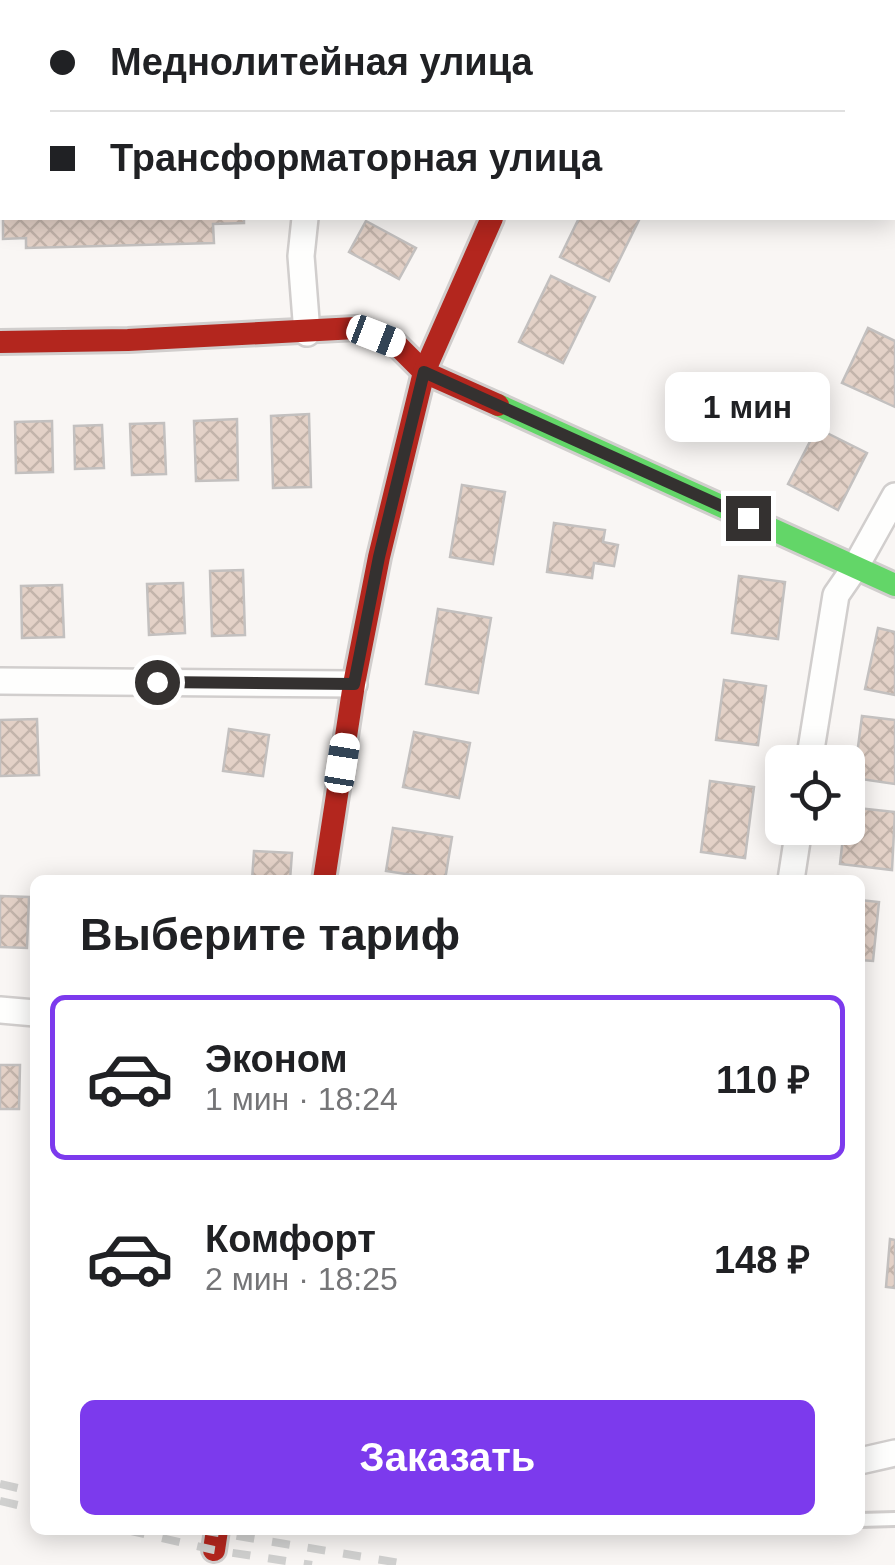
<!DOCTYPE html>
<html lang="ru">
<meta charset="utf-8">
<style>
body{margin:0;font-family:Helvetica,sans-serif;background:#f2f2f2;color:#202124;height:100vh;display:flex;flex-direction:column;font-size:38px;white-space:nowrap}
*{box-sizing:border-box;margin:0}
p{font-size:32px;color:#757577}
.icon{flex:none;width:55px;height:55px;fill:none;stroke:currentColor;stroke-width:2;stroke-linecap:round;stroke-linejoin:round}
.map{position:relative;flex:1;overflow:hidden}
.side{position:absolute;left:30px;top:875px;width:835px;height:660px;display:flex;flex-direction:column;background:#fff;border-radius:15px;box-shadow:0 5px 25px #0003}
.side>*{flex:none}
.guide{position:absolute;left:0px;top:0px;width:895px;height:220px;box-shadow:0 5px 25px #0003;display:grid;align-content:center;height:220px;padding:0 50px;background:#fff}
.controls{position:absolute;left:765px;top:745px;display:grid;gap:20px}
.controls a{display:grid;place-items:center;width:100px;height:100px;border-radius:15px;background:#fff;box-shadow:0 5px 25px #0003;font-size:50px}
.end{position:absolute;width:45px;height:45px;margin:-22px;border:12px solid #343130;background:#fff;box-shadow:0 0 0 5px #fff}
.from{border-radius:50%}
.bubble{position:absolute;height:70px;border-radius:15px;background:#fff;box-shadow:0 5px 25px #0003;font-size:32px;font-weight:700;line-height:70px;text-align:center}
.car{position:absolute;width:30px;height:60px;margin:-30px -15px;border-radius:12px;box-shadow:0 0 8px 2px #0007;background:linear-gradient(#fff 24%,#345 0 40%,#fff 0 76%,#345 0 86%,#fff 0)}
.guide b{display:flex;align-items:center;gap:35px;height:95px;font-size:38px}
.guide b+b{border-top:2px solid #e0e0e0}
.guide i{width:25px;height:25px;background:#202124}
ul{padding:0;list-style:none}
li{display:flex;align-items:center;gap:30px;height:165px;margin:0 20px 15px;padding:0 30px;border:5px solid transparent;border-radius:15px}
li div{flex:1}
li b{display:block;font-size:38px}
li em{font-style:normal;font-weight:700}
li.active{border-color:#7c3aed}
li>.icon{width:90px;height:90px;stroke-width:1.5}
h2{padding:0 50px;font-size:45px;line-height:120px}
.primary-button{display:flex;gap:20px;margin-top:auto;padding:20px 50px}
.primary-button a{flex:1;height:115px;border-radius:15px;background:#7c3aed;color:#fff;font-size:40px;font-weight:700;line-height:115px;text-align:center}
.map>svg:first-child{display:block}
</style>
<div class="map">
<svg width="895" height="1565" viewBox="0 0 895 1565">
<defs>
<pattern id="building-cross-hatch" width="8" height="8" patternUnits="userSpaceOnUse" patternTransform="scale(2.5)"><rect width="8" height="8" fill="#e3d1c7"/><path d="M0 0l8 8M0 8l8-8" fill="none" stroke="#c3b4ab"/></pattern>
</defs>
<rect width="100%" height="100%" fill="#f9f6f4"/>
<g fill="url(#building-cross-hatch)" stroke="#c3c0bf" stroke-width="2.5">
<polygon points="0,17 2,17 2,209 0,114"/>
<polygon points="3,218 244,218 244,223 213,224 214,243 26,248 26,238 3,239"/>
<polygon points="579,218 640,218 609,281 560,257"/>
<polygon points="366,221 416,248 399,279 349,252"/>
<polygon points="551,276 595,297 563,363 519,342"/>
<polygon points="868,328 895,341 895,407 842,383"/>
<polygon points="309,414 311,487 273,488 271,416"/>
<polygon points="237,419 238,480 196,481 194,421"/>
<polygon points="52,421 53,472 16,473 15,422"/>
<polygon points="164,423 166,474 132,475 130,424"/>
<polygon points="102,425 104,468 75,469 74,426"/>
<polygon points="817,428 867,453 838,510 788,484"/>
<polygon points="462,485 505,492 493,564 450,557"/>
<polygon points="554,523 605,530 603,542 618,545 614,566 594,563 592,578 547,572"/>
<polygon points="243,570 245,635 212,636 210,571"/>
<polygon points="739,576 785,582 778,639 732,633"/>
<polygon points="183,583 185,633 149,635 147,584"/>
<polygon points="62,585 64,637 22,638 21,586"/>
<polygon points="438,609 491,618 478,693 426,684"/>
<polygon points="878,628 895,632 895,695 865,689"/>
<polygon points="724,680 766,686 758,745 716,740"/>
<polygon points="862,716 895,720 895,784 854,778"/>
<polygon points="37,719 39,775 0,776 0,720"/>
<polygon points="229,729 269,735 263,776 223,771"/>
<polygon points="414,732 470,743 459,798 403,787"/>
<polygon points="710,781 754,787 745,858 701,852"/>
<polygon points="848,807 895,812 892,870 840,864 844,828 848,828"/>
<polygon points="393,828 452,837 445,880 386,871"/>
<polygon points="254,851 292,853 290,880 252,880"/>
<polygon points="0,896 29,897 27,948 0,947"/>
<polygon points="860,900 879,902 873,961 860,960"/>
<polygon points="0,1065 20,1065 19,1109 0,1109"/>
<polygon points="890,1239 895,1240 895,1288 886,1287"/>
</g>
<g fill="none" stroke-linecap="round" stroke-linejoin="round">
<g stroke="#d1cecd" stroke-width="18">
<polyline id="lane" points="860,1520 895,1519"/>
</g>
<g stroke="#d1cecd" stroke-width="30">
<g id="street">
<polyline points="313,2 313,0"/>
<polyline points="305,218 301,256 307,333"/>
<polyline points="0,681 354,684"/>
<polyline points="809,762 836,595 856,566 895,496"/>
<polyline points="791,880 799,828"/>
<polyline points="0,1010 35,1013"/>
<polyline points="860,1461 895,1453"/>
</g>
</g>
<g stroke="#d1cecd" stroke-width="28">
<g id="fast">
<polyline points="606,2 607,0"/>
<polyline points="498,405 895,585"/>
</g>
</g>
<g stroke="#d1cecd" stroke-width="28">
<g id="jam">
<polyline points="0,342 128,340 356,328 395,343 424,372 498,405"/>
<polyline points="324,880 354,684 379,557 424,372 492,218"/>
<polyline points="214,1550 217,1530"/>
</g>
</g>
<use href="#lane" stroke="#fefefd" stroke-width="12"/>
<use href="#street" stroke="#fefefd" stroke-width="25"/>
<use href="#fast" stroke="#63d668" stroke-width="22"/>
<use href="#jam" stroke="#b3261e" stroke-width="22"/>
<g stroke="#d0d0cf" stroke-width="8" stroke-dasharray="18 18" stroke-linecap="butt">
<polyline points="0,1484 35,1492"/>
<polyline points="0,1501 35,1509"/>
<polyline points="127,1530 214,1550 312,1565"/>
<polyline points="201,1530 412,1565"/>
</g>
</g>
<g fill="none" stroke-linecap="round" stroke-linejoin="round">
<polyline stroke="#343130" stroke-width="12" points="157,682 354,684 379,557 424,372 748,518"/>
</g>
</svg>
<div class="controls">
<a><svg class="icon" aria-label="locate" viewBox="0 0 24 24"><circle cx="12" cy="12" r="6"/><path d="M12 2v4M12 18v4M2 12h4M18 12h4"/></svg></a>
</div>
<i class="end from" style="left:157px;top:682px"></i>
<i class="end" style="left:748px;top:518px"></i>
<div class="bubble" style="left:665px;top:372px;width:165px">1 мин</div>
<i class="car" style="left:376px;top:336px;rotate:111deg"></i>
<i class="car" style="left:342px;top:763px;rotate:9deg"></i>
<div class="guide">
<b><i class="from"></i>Меднолитейная улица</b>
<b><i></i>Трансформаторная улица</b>
</div>
<section class="side">
<h2>Выберите тариф</h2>
<ul>
<li class="active"><svg class="icon" aria-label="car" viewBox="0 0 24 24"><path d="M5 17H2v-5l4-1 3-4h7l3 4 3 1v5h-3M9 17h6M6 11h13"/><circle cx="7" cy="17" r="2"/><circle cx="17" cy="17" r="2"/></svg><div><b>Эконом</b><p>1 мин · 18:24</p></div><em>110 ₽</em></li>
<li><svg class="icon" aria-label="car" viewBox="0 0 24 24"><path d="M5 17H2v-5l4-1 3-4h7l3 4 3 1v5h-3M9 17h6M6 11h13"/><circle cx="7" cy="17" r="2"/><circle cx="17" cy="17" r="2"/></svg><div><b>Комфорт</b><p>2 мин · 18:25</p></div><em>148 ₽</em></li>
</ul>
<div class="primary-button"><a>Заказать</a></div>
</section>
</div>
